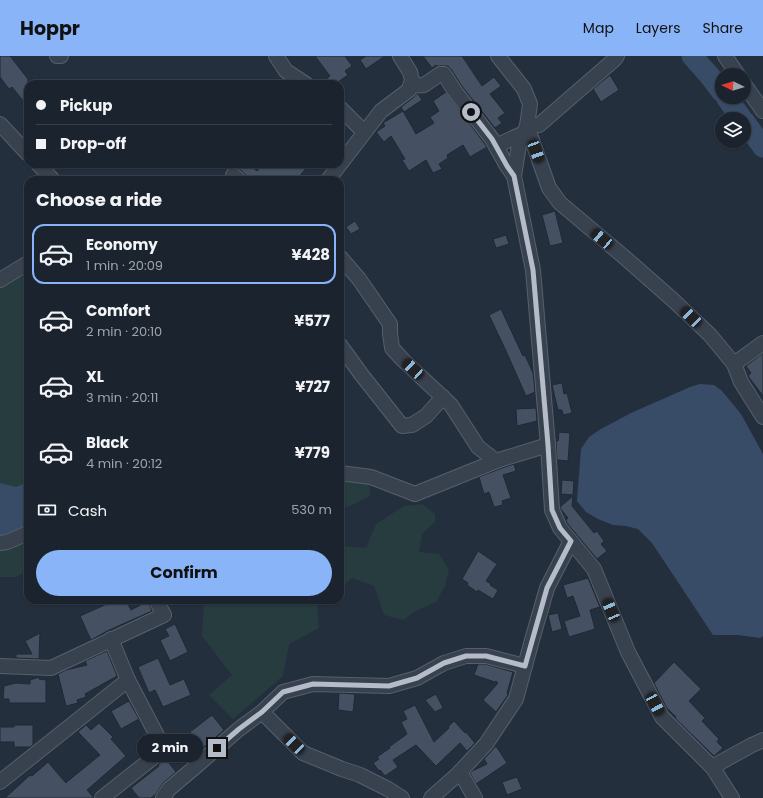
<!DOCTYPE html>
<meta charset="utf-8">
<style>
body{margin:0;font-family:Poppins,sans-serif;background:#282f3a;color:#f1f3f6;height:100vh;display:flex;flex-direction:column;font-size:15px;white-space:nowrap}
*{box-sizing:border-box;margin:0}
p{font-size:13px;color:#a0a4aa}
.icon{flex:none;width:22px;height:22px;fill:none;stroke:currentColor;stroke-width:2;stroke-linecap:round;stroke-linejoin:round}
.map{position:relative;flex:1;overflow:hidden}
.side{position:absolute;left:24px;top:120px;width:320px;height:428px;display:flex;flex-direction:column;background:#1b232e;border-radius:12px;box-shadow:0 1px 3px #0004,0 0 0 1px #39404a}
.side>*{flex:none}
.guide{position:absolute;left:24px;top:24px;width:320px;height:88px;border-radius:12px;box-shadow:0 1px 3px #0004,0 0 0 1px #39404a;display:grid;align-content:center;height:88px;padding:0 12px;background:#1b232e}
.needle{width:26px;rotate:275deg}
.controls{position:absolute;left:715px;top:12px;display:grid;gap:8px}
.controls a{display:grid;place-items:center;width:36px;height:36px;border-radius:50%;background:#1b232e;box-shadow:0 1px 3px #0004,0 0 0 1px #39404a;font-size:20px}
.end{position:absolute;width:18px;height:18px;margin:-9px;border:5px solid #b4bcc9;background:#111;box-shadow:0 0 0 2px #111}
.from{border-radius:50%}
.bubble{position:absolute;height:28px;border-radius:14px;background:#1b232e;box-shadow:0 1px 3px #0004,0 0 0 1px #39404a;font-size:13px;font-weight:700;line-height:28px;text-align:center}
.car{position:absolute;width:12px;height:24px;margin:-12px -6px;border-radius:5px;box-shadow:0 0 3px 1px #0007;background:linear-gradient(#222 24%,#8ab4d8 0 40%,#222 0 76%,#8ab4d8 0 86%,#222 0)}
.guide b{display:flex;align-items:center;gap:14px;height:38px;font-size:15px}
.guide b+b{border-top:1px solid #39404a}
.guide i{width:10px;height:10px;background:#f1f3f6}
ul{padding:0;list-style:none}
li{display:flex;align-items:center;gap:12px;height:60px;margin:0 8px 6px;padding:0 4px;border:2px solid transparent;border-radius:12px}
li div{flex:1}
li b{display:block;font-size:15px}
li em{font-style:normal;font-weight:700}
li.current{border-color:#8ab4f8}
li>.icon{width:36px;height:36px;stroke-width:1.5}
h2{padding:0 12px;font-size:18px;line-height:48px}
.pay{display:flex;align-items:center;gap:10px;height:44px;padding:0 12px;font-size:15px}
.pay p{margin-inline-start:auto}
.primary-button{display:flex;gap:8px;margin-top:auto;padding:8px 12px}
.primary-button a{flex:1;height:46px;border-radius:24px;background:#8ab4f8;color:#111;font-size:16px;font-weight:700;line-height:46px;text-align:center}
header{display:flex;align-items:center;gap:24px;box-sizing:border-box;height:56px;padding:0 20px;background:#8ab4f8;color:#111}
header strong{font-size:19px}
nav{display:flex;gap:22px;margin-inline-start:auto;font-size:14px}
.map>svg:first-child{display:block}
</style>
<header>
<strong>Hoppr</strong>
<nav><a>Map</a><a>Layers</a><a>Share</a></nav>
</header>
<div class="map">
<svg width="763" height="742" viewBox="0 0 763 742">
<rect width="100%" height="100%" fill="#242f3e"/>
<g fill="#263c3f">
<polygon points="0,216 9,216 25,223 28,222 28,432 0,434"/>
<polygon points="340,424 369,425 370,440 348,451 340,450"/>
<polygon points="422,448 435,458 435,466 422,478 419,496 439,498 449,514 445,530 436,546 414,556 404,564 384,559 374,530 352,522 340,532 340,490 366,492 376,468 404,450"/>
<polygon points="28,464 28,514 16,521 0,521 0,474"/>
<polygon points="204,544 323,544 317,548 319,572 289,588 283,620 233,663 209,639 232,619 202,580"/>
</g>
<g fill="#394c67">
<polygon points="700,328 714,329 722,335 741,358 763,398 763,580 760,582 738,579 713,579 652,487 638,473 626,470 613,469 598,463 586,456 577,445 581,393 589,381 601,373 631,357 690,331"/>
<polygon points="28,426 28,470 9,479 0,480 0,427 16,431"/>
</g>
<g fill="none" stroke-linecap="round" stroke-linejoin="round">
<g stroke="#394c67" stroke-width="21">
<polyline points="692,0 709,19 722,36"/>
<polyline points="726,41 742,63"/>
<polyline points="744,65 763,91"/>
</g>
</g>
<g fill="#455162" stroke="#1f2835">
<polygon points="0,0 10,0 28,23 28,51 12,31 9,33 0,21"/>
<polygon points="315,0 345,0 352,10 345,15 348,19 335,28 320,28 330,20"/>
<polygon points="366,0 385,0 366,13 360,4"/>
<polygon points="423,0 462,0 482,30 494,21 501,30 490,38 505,57 498,62 502,67 495,72 461,29 451,13 448,10 437,10 436,9 432,12"/>
<polygon points="610,19 619,34 601,46 593,33"/>
<polygon points="446,36 487,91 470,101 463,89 447,99 448,102 439,108 442,113 433,117 426,104 409,115 402,104 405,103 391,80 384,86 376,76 385,70 383,67 403,55 416,78 434,67 430,61 439,55 433,45"/>
<polygon points="416,38 418,38 422,44 404,56 401,51 414,41"/>
<polygon points="241,108 248,108 257,115 264,108 310,108 296,124 249,124 245,118 238,112"/>
<polygon points="555,155 563,187 550,190 542,159"/>
<polygon points="355,165 360,173 351,178 346,171"/>
<polygon points="506,179 509,188 496,192 493,183"/>
<polygon points="501,253 523,300 525,299 533,317 535,336 526,340 506,295 489,259"/>
<polygon points="763,297 763,340 748,320 751,317 746,310"/>
<polygon points="562,327 564,338 567,337 572,357 563,359 562,354 558,354 552,329"/>
<polygon points="536,352 537,365 517,370 516,353"/>
<polygon points="559,376 570,377 568,405 557,404 556,385 558,385"/>
<polygon points="514,408 516,415 503,419 511,442 502,445 503,449 494,451 489,436 484,438 479,421 502,412"/>
<polygon points="562,424 574,425 573,439 561,438"/>
<polygon points="573,440 572,450 594,477 597,475 604,485 601,488 607,495 597,503 567,467 566,464 568,462 560,452 560,451"/>
<polygon points="478,495 497,508 486,525 491,528 490,529 498,534 493,543 478,534 477,536 467,529 468,527 462,523"/>
<polygon points="588,522 600,551 590,554 595,573 569,581 564,565 580,560 573,540 567,542 563,529"/>
<polygon points="107,544 126,544 131,554 148,545 152,555 107,575 91,584 80,560 109,547"/>
<polygon points="558,557 562,573 552,576 548,559"/>
<polygon points="175,568 188,596 170,605 160,584 169,580 165,573"/>
<polygon points="40,577 39,603 16,602 16,598 32,598 25,585"/>
<polygon points="107,595 117,620 85,638 86,641 77,644 78,647 66,650 58,618 66,614 87,609 85,605"/>
<polygon points="158,602 170,629 184,623 191,639 163,651 155,634 149,637 138,611"/>
<polygon points="674,606 701,633 689,645 705,662 702,665 719,683 717,686 723,692 714,700 675,662 676,661 666,651 654,627"/>
<polygon points="478,608 485,608 513,616 507,637 508,639 496,656 483,644 498,627 496,625 495,626 474,619"/>
<polygon points="39,621 39,623 46,624 46,647 9,647 9,643 3,643 4,630 16,627 30,628 30,624"/>
<polygon points="339,637 355,638 353,656 338,654"/>
<polygon points="436,638 443,652 435,656 425,644"/>
<polygon points="129,645 139,663 121,673 111,655"/>
<polygon points="415,649 434,686 449,672 448,671 454,665 465,677 466,676 475,687 467,695 460,687 436,710 416,689 393,704 398,711 385,720 380,714 379,715 373,707 379,703 377,701 390,692 389,691 407,678 401,666 407,663 403,655"/>
<polygon points="212,659 224,674 203,692 190,676"/>
<polygon points="99,667 113,681 111,683 126,700 87,734 94,742 5,742 30,719 32,720 48,706 66,727 68,725 100,699 78,676 86,669 91,674"/>
<polygon points="14,669 33,669 33,689 30,691 14,691 14,686 0,686 0,671 14,671"/>
<polygon points="496,690 507,707 476,728 470,717 472,715 487,708 484,703"/>
<polygon points="166,703 176,716 163,727 156,738 151,742 139,742 131,732 159,710 158,709"/>
<polygon points="517,721 522,733 507,739 502,726"/>
</g>
<g fill="none" stroke-linecap="round" stroke-linejoin="round">
<g stroke="#565f6c" stroke-width="16">
<g id="minor">
<polyline points="57,0 61,0"/>
<polyline points="276,0 286,15 306,28"/>
<polyline points="498,0 524,33 530,48 527,70 519,89 514,120 533,214 548,389 552,454 560,472 594,513 628,596 662,661 713,712 732,742"/>
<polyline points="617,0 614,4 539,69 527,70 549,132 560,147 623,200 673,244 710,279 734,308 741,326 763,361"/>
<polyline points="725,0 738,19"/>
<polyline points="744,28 763,55"/>
<polyline points="410,30 424,29 440,18 444,18 454,34 492,83 507,110 514,120"/>
<polyline points="340,52 364,76"/>
<polyline points="0,68 28,98"/>
<polyline points="496,90 524,77"/>
<polyline points="38,108 53,124"/>
<polyline points="233,119 239,124"/>
<polyline points="328,124 381,55 409,34 412,24 410,16 400,0"/>
<polyline points="340,201 359,223 390,268 390,277 392,292 403,304 451,349 478,391 496,405"/>
<polyline points="0,224 28,207"/>
<polyline points="340,289 361,318 402,370 412,369 426,360 443,341"/>
<polyline points="734,308 763,287"/>
<polyline points="340,417 371,421 415,438 499,404 548,389"/>
<polyline points="0,487 7,486 28,477"/>
<polyline points="0,610 51,612 164,559 156,544"/>
<polyline points="712,711 752,689 763,684"/>
<polyline points="460,716 475,742"/>
<polyline points="0,726 128,624"/>
<polyline points="102,742 164,693 128,624 111,583"/>
<polyline points="163,742 169,733 194,712 239,673 262,656"/>
<polyline points="402,742 388,733 360,719 342,713 303,697 262,656 283,636 313,628 389,630 417,622 444,607 466,600 486,600 525,610"/>
<polyline points="431,742 457,719 486,688 516,643 532,584 547,532 571,485"/>
</g>
</g>
<use href="#minor" stroke="#38414e" stroke-width="14"/>
</g>
<g fill="none" stroke-linecap="round" stroke-linejoin="round">
<polyline stroke="#b4bcc9" stroke-width="5" points="217,692 239,673 262,656 283,636 313,628 389,630 417,622 444,607 466,600 486,600 525,610 547,532 571,485 560,472 552,454 548,389 533,214 514,120 507,110 492,83 471,56"/>
</g>
</svg>
<div class="controls">
<a><svg class="needle" viewBox="-14 -14 28 28"><path d="M0-13l5 13h-10z" fill="#e53935"/><path d="M0 13l5-13h-10z" fill="#a0a4aa"/></svg></a>
<a><svg class="icon" aria-label="layers" viewBox="0 0 24 24"><path d="M12 4l9 5-9 5-9-5zM3 14l9 5 9-5"/></svg></a>
</div>
<i class="end from" style="left:471px;top:56px"></i>
<i class="end" style="left:217px;top:692px"></i>
<div class="bubble" style="left:137px;top:678px;width:66px">2 min</div>
<i class="car" style="left:536px;top:95px;rotate:160deg"></i>
<i class="car" style="left:602px;top:183px;rotate:310deg"></i>
<i class="car" style="left:691px;top:261px;rotate:314deg"></i>
<i class="car" style="left:413px;top:313px;rotate:313deg"></i>
<i class="car" style="left:611px;top:554px;rotate:337deg"></i>
<i class="car" style="left:655px;top:648px;rotate:152deg"></i>
<i class="car" style="left:294px;top:688px;rotate:314deg"></i>
<div class="guide">
<b><i class="from"></i>Pickup</b>
<b><i></i>Drop-off</b>
</div>
<section class="side">
<h2>Choose a ride</h2>
<ul>
<li class="current"><svg class="icon" aria-label="car" viewBox="0 0 24 24"><path d="M5 17H2v-5l4-1 3-4h7l3 4 3 1v5h-3M9 17h6M6 11h13"/><circle cx="7" cy="17" r="2"/><circle cx="17" cy="17" r="2"/></svg><div><b>Economy</b><p>1 min · 20:09</p></div><em>¥428</em></li>
<li><svg class="icon" aria-label="car" viewBox="0 0 24 24"><path d="M5 17H2v-5l4-1 3-4h7l3 4 3 1v5h-3M9 17h6M6 11h13"/><circle cx="7" cy="17" r="2"/><circle cx="17" cy="17" r="2"/></svg><div><b>Comfort</b><p>2 min · 20:10</p></div><em>¥577</em></li>
<li><svg class="icon" aria-label="car" viewBox="0 0 24 24"><path d="M5 17H2v-5l4-1 3-4h7l3 4 3 1v5h-3M9 17h6M6 11h13"/><circle cx="7" cy="17" r="2"/><circle cx="17" cy="17" r="2"/></svg><div><b>XL</b><p>3 min · 20:11</p></div><em>¥727</em></li>
<li><svg class="icon" aria-label="car" viewBox="0 0 24 24"><path d="M5 17H2v-5l4-1 3-4h7l3 4 3 1v5h-3M9 17h6M6 11h13"/><circle cx="7" cy="17" r="2"/><circle cx="17" cy="17" r="2"/></svg><div><b>Black</b><p>4 min · 20:12</p></div><em>¥779</em></li>
</ul>
<div class="pay"><svg class="icon" aria-label="cash" viewBox="0 0 24 24"><path d="M3 7h18v10H3z"/><circle cx="12" cy="12" r="2"/></svg>Cash<p>530 m</p></div>
<div class="primary-button"><a>Confirm</a></div>
</section>
</div>
